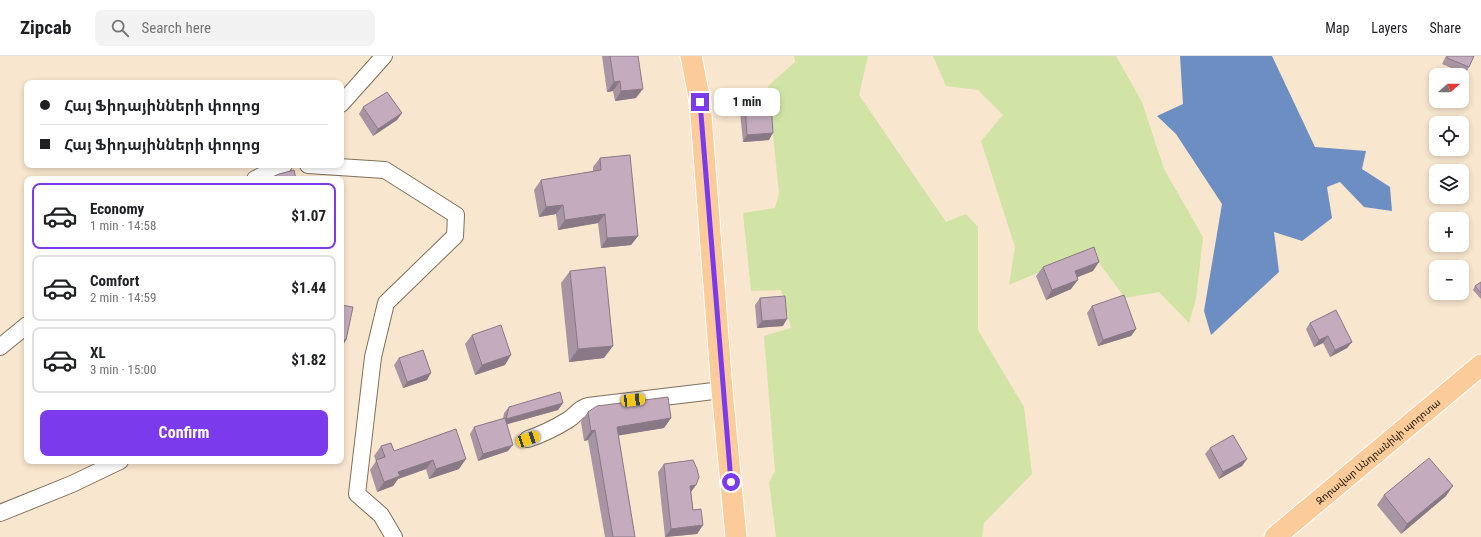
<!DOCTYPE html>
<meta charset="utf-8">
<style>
body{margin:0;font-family:"Roboto Condensed","Noto Sans Armenian",sans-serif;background:#f2f2f2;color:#202124;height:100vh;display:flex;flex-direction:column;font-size:15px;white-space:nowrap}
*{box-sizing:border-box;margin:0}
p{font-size:13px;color:#757577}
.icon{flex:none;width:22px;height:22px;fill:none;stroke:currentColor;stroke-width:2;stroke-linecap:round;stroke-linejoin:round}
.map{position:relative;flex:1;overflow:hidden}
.side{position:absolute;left:24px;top:120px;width:320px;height:288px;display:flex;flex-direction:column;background:#fff;border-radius:8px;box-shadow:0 2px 6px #0003}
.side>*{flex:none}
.banner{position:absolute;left:24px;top:24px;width:320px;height:88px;border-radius:8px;box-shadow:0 2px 6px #0003;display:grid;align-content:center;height:88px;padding:0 16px;background:#fff}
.needle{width:26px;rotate:69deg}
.buttons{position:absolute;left:1429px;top:12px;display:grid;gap:8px}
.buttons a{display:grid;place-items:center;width:40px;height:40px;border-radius:8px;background:#fff;box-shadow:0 2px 6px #0003;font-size:20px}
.end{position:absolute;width:18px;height:18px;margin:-9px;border:5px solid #7c3aed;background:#fff;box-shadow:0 0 0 2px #fff}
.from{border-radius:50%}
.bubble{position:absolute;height:28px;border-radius:8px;background:#fff;box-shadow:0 2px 6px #0003;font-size:13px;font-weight:700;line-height:28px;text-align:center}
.car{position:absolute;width:12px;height:24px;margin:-12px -6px;border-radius:5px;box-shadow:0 0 3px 1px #0007;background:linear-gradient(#f5c518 24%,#345 0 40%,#f5c518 0 76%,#345 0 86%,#f5c518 0)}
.banner b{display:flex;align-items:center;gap:14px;height:38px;font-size:15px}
.banner b+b{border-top:1px solid #e0e0e0}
.banner i{width:10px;height:10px;background:#202124}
ul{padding:7px 0 0;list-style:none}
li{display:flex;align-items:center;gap:12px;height:66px;margin:0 8px 6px;padding:0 8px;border:2px solid #e0e0e0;border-radius:8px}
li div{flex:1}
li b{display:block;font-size:15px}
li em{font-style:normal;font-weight:700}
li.current{border-color:#7c3aed}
li>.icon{width:36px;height:36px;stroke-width:1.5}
.primary-button{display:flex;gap:8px;margin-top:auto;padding:8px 16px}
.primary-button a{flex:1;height:46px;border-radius:8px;background:#7c3aed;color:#fff;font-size:16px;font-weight:700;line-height:46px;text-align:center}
header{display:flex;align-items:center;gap:24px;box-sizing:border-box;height:56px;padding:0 20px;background:#fff;border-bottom:1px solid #e0e0e0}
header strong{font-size:19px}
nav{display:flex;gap:22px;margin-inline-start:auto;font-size:14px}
.search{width:280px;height:36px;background:#f2f2f2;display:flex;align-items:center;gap:10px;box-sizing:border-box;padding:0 14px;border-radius:8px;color:#757577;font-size:15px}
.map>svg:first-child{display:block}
</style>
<header>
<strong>Zipcab</strong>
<div class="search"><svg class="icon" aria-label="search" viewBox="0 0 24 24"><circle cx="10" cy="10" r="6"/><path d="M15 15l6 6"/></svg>Search here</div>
<nav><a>Map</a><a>Layers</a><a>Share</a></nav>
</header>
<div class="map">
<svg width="1481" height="481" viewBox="0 0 1481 481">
<rect width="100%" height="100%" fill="#f8e6ce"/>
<g fill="#d1e4a6">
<polygon points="794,0 868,0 859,39 946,166 966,158 978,171 978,274 1024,351 1032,418 984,467 982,481 776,481 769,426 775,415 764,280 791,272 781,234 751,235 743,157 775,152 779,137 768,30 795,6"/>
<polygon points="933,0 1116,0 1142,46 1164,113 1203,181 1196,243 1189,267 1159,236 1125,242 1090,195 1009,229 1015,191 981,85 1003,59 978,34 946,30"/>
</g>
<polygon fill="#6c8ec3" points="1180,0 1272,0 1315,91 1366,95 1362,113 1390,131 1392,155 1364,151 1340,126 1327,131 1332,162 1302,185 1274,176 1279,216 1211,279 1204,255 1222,148 1176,78 1157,60 1183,48"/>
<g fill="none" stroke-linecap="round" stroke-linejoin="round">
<g stroke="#7f705a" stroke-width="18">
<g id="minor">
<polyline points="341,48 384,0"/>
<polyline points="308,109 385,114 456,159 455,180 386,247 373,301 357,438 381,459 394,481"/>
<polyline points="255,123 284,109"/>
<polyline points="0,291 27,269"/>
<path d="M528 383C543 378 555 372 568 364 576 359 579 352 588 350L722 334"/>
<polyline points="0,457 72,428 120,405"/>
</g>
</g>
<g stroke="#fff" stroke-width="23">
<g id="major">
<polyline points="691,0 700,46 722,334 736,481"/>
<path id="s1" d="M1275 481 1481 309"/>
</g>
</g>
<use href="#minor" stroke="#fff" stroke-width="16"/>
<use href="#major" stroke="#fbcb9a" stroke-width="21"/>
</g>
<g fill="#a994a3">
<polygon points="602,0 638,0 636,42 615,45 613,35 607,36"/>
<polygon points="1446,0 1474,0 1469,11 1465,18 1442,8"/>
<polygon points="745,50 769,84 743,86 740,56"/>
<polygon points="363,51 402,57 397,64 373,80 359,58"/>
<polygon points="600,102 638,180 631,189 601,192 598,167 558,174 556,158 539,161 534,134 541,124 593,116 593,111"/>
<polygon points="1043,211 1093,215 1077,221 1071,233 1046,244 1036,220"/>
<polygon points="570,215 604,302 569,306 561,227"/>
<polygon points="1481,226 1481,243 1473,234 1475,230"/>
<polygon points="760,242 783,270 757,272 755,249"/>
<polygon points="1092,250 1136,273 1131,280 1098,290 1087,257"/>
<polygon points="1310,267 1352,286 1347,292 1330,301 1323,287 1314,291 1306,273"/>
<polygon points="472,279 505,309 475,319 465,288"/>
<polygon points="399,302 427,324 403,332 394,309"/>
<polygon points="563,347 558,354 507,368 508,395 478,405 470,378 474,371 503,363 504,357 509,351"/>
<polygon points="588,356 671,362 664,372 618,379 635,481 605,481 588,384 584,385 581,366"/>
<polygon points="456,373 459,413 429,423 426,413 398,423 393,430 377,436 370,414 376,405 374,400 381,390 394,395"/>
<polygon points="1210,392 1247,403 1242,410 1219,423 1205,398"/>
<polygon points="664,408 696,429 691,436 693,454 703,469 697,478 665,481 658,416"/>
<polygon points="1384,439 1446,440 1401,478 1377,449"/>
</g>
<g fill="#897885">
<polygon points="620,25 613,35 607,36 614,26"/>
<polygon points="643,33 636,42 615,45 621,35"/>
<polygon points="402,57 397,64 373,80 378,73"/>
<polygon points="773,77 769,84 743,86 747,79"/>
<polygon points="563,149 556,158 539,161 546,151"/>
<polygon points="605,158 598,167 558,174 565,164"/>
<polygon points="638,180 631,189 601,192 607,182"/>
<polygon points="1099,206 1093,215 1068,225 1075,215"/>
<polygon points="1078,224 1071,233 1046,244 1052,234"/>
<polygon points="787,263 783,270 757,272 762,265"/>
<polygon points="1136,273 1131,280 1098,290 1103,284"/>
<polygon points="1328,280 1323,287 1314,291 1319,284"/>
<polygon points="341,283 346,284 342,291 341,291"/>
<polygon points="1352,286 1347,292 1330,301 1335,294"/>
<polygon points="613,290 604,302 569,306 578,293"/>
<polygon points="511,299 505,309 475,319 482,309"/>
<polygon points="431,317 427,324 403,332 407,326"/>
<polygon points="563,347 558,354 501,370 506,363"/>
<polygon points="671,362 664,372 610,381 617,371"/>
<polygon points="595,374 588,384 584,385 591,375"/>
<polygon points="513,389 508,395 478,405 483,398"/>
<polygon points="466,403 459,413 429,423 436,413"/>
<polygon points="1247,403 1242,410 1219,423 1223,416"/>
<polygon points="433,404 426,413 398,423 393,430 377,436 384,426 398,416"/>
<polygon points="696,429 690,437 690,430"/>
<polygon points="1453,430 1446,440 1401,478 1407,468"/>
<polygon points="703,469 697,478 665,481 671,473"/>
</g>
<g fill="#c4acbe" stroke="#897885">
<polygon points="610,0 638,0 643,33 621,35 620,25 614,26"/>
<polygon points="1448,0 1474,0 1469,11 1447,2"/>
<polygon points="387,36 402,57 378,73 363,51"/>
<polygon points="771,48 773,77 747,79 745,50"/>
<polygon points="630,99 638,180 607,182 605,158 565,164 563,149 546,151 541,124 601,114 600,102"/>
<polygon points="294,114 296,123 271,123 270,122 279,118"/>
<polygon points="1094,191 1099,206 1075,215 1078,224 1052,234 1043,211"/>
<polygon points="605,211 613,290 578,293 570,215"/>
<polygon points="1481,226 1481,237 1475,230"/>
<polygon points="1124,239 1136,273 1103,284 1092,250"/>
<polygon points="785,240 787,263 762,265 760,242"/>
<polygon points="341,249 353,251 346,284 341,283"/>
<polygon points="1336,254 1352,286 1335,294 1328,280 1319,284 1310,267"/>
<polygon points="501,269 511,299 482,309 472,279"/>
<polygon points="423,294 431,317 407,326 399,302"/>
<polygon points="560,336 563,347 506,363 509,351"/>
<polygon points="668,341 671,362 617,371 635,481 613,481 595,374 591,375 588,356 597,350"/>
<polygon points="505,362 513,389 483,398 474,371"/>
<polygon points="456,373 466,403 436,413 433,404 398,416 400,420 384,426 376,404 385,401 381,390 391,387 394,395"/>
<polygon points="1233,379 1247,403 1223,416 1210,392"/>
<polygon points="1429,402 1453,430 1407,468 1384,439"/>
<polygon points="693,404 697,413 699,421 696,429 690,430 693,454 701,453 703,469 671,473 664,408"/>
</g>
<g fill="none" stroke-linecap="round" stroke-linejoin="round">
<polyline stroke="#7c3aed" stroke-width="5" points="700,46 731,426"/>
</g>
<g text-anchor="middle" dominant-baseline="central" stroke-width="3" stroke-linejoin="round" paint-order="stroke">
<g font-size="10" fill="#181209" stroke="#fcf5ec">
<text stroke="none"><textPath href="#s1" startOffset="134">Զորավար Անդրանիկի պողոտա</textPath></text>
</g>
</g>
</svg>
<div class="buttons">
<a><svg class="needle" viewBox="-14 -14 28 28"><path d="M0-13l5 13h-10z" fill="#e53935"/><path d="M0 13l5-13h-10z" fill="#757577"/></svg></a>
<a><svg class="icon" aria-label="locate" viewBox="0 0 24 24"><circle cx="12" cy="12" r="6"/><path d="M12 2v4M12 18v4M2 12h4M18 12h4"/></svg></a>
<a><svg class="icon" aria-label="layers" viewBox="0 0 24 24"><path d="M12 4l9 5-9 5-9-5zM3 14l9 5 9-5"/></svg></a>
<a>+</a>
<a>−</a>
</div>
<i class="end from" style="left:731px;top:426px"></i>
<i class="end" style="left:700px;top:46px"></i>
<div class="bubble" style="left:714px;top:32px;width:66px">1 min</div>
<i class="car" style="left:633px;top:344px;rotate:84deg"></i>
<i class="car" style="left:528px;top:383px;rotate:71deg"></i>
<div class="banner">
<b><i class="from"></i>Հայ Ֆիդայինների փողոց</b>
<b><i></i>Հայ Ֆիդայինների փողոց</b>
</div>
<section class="side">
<ul>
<li class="current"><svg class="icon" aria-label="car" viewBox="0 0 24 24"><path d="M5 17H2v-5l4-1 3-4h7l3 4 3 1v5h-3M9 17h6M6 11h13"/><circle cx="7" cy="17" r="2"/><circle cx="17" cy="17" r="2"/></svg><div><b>Economy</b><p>1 min · 14:58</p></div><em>$1.07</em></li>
<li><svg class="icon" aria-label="car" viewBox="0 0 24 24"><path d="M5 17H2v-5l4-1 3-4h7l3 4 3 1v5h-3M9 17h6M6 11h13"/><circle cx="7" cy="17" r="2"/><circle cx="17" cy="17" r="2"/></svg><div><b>Comfort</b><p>2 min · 14:59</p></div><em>$1.44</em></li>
<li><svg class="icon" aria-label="car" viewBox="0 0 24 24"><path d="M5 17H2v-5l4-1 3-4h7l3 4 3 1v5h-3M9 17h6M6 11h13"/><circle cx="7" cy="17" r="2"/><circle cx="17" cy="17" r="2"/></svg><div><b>XL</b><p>3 min · 15:00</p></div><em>$1.82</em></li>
</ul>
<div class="primary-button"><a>Confirm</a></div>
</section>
</div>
